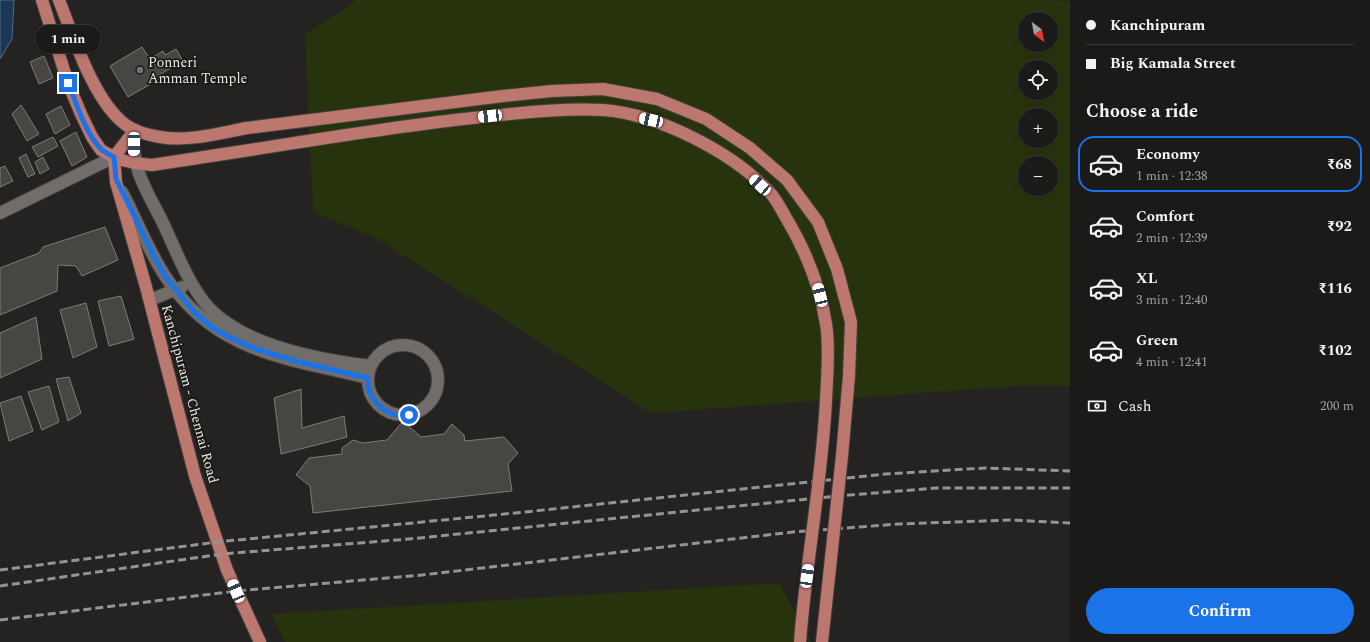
<!DOCTYPE html>
<meta charset="utf-8">
<style>
body{margin:0;font-family:Spectral,serif;background:#292726;color:#f1f3f6;height:100vh;display:flex;flex-direction:column;font-size:15px;white-space:nowrap}
*{box-sizing:border-box;margin:0}
p{font-size:13px;color:#a0a1a2}
.icon{flex:none;width:22px;height:22px;fill:none;stroke:currentColor;stroke-width:2;stroke-linecap:round;stroke-linejoin:round}
.map{position:relative;flex:1;overflow:hidden}
.drawer{display:flex;flex-direction:column;background:#1c1a19;width:300px}
.drawer>*{flex:none}
.banner{display:grid;align-content:center;height:88px;padding:0 16px;background:#1c1a19}
.needle{width:26px;rotate:148deg}
.controls{position:absolute;left:1018px;top:12px;display:grid;gap:8px}
.controls a{display:grid;place-items:center;width:40px;height:40px;border-radius:50%;background:#1c1a19;box-shadow:0 2px 6px #0003,0 0 0 1px #3a3838;font-size:20px}
.end{position:absolute;width:18px;height:18px;margin:-9px;border:5px solid #1a73e8;background:#fff;box-shadow:0 0 0 2px #fff}
.from{border-radius:50%}
.bubble{position:absolute;height:28px;border-radius:14px;background:#1c1a19;box-shadow:0 2px 6px #0003,0 0 0 1px #3a3838;font-size:13px;font-weight:700;line-height:28px;text-align:center}
.car{position:absolute;width:12px;height:24px;margin:-12px -6px;border-radius:5px;box-shadow:0 0 3px 1px #0007;background:linear-gradient(#fff 24%,#345 0 40%,#fff 0 76%,#345 0 86%,#fff 0)}
.banner b{display:flex;align-items:center;gap:14px;height:38px;font-size:15px}
.banner b+b{border-top:1px solid #3a3838}
.banner i{width:10px;height:10px;background:#f1f3f6}
ul{padding:0;list-style:none}
li{display:flex;align-items:center;gap:12px;height:56px;margin:0 8px 6px;padding:0 8px;border:2px solid transparent;border-radius:16px}
li div{flex:1}
li b{display:block;font-size:15px}
li em{font-style:normal;font-weight:700}
li.current{border-color:#1a73e8}
li>.icon{width:36px;height:36px;stroke-width:1.5}
h2{padding:0 16px;font-size:18px;line-height:48px}
.pay{display:flex;align-items:center;gap:10px;height:44px;padding:0 16px;font-size:15px}
.pay p{margin-inline-start:auto}
.button{display:flex;gap:8px;margin-top:auto;padding:8px 16px}
.button a{flex:1;height:46px;border-radius:24px;background:#1a73e8;color:#fff;font-size:16px;font-weight:700;line-height:46px;text-align:center}
main{display:flex;flex:1;min-height:0}
.map>svg:first-child{display:block}
</style>
<main>
<div class="map">
<svg width="1070" height="642" viewBox="0 0 1070 642">
<rect width="100%" height="100%" fill="#252321"/>
<g fill="#27330d" fill-rule="evenodd">
<path d="M356 0H1056L1070 1V386L1031 385 652 413 376 238 313 212 305 34 345 9ZM1025 19H1051V45H1025ZM1025 67H1051V93H1025ZM1025 115H1051V141H1025ZM1025 163H1051V189H1025Z"/>
<polygon points="779,583 811,642 285,642 271,614"/>
</g>
<polygon fill="#1b3656" stroke="#586b81" points="0,0 14,0 12,39 0,59"/>
<g fill="#484643" stroke="#7e7b78">
<polygon points="142,47 150,59 163,51 165,55 176,49 183,61 159,75 161,78 128,97 110,66"/>
<polygon points="44,56 53,78 39,84 30,62"/>
<polygon points="21,105 39,134 27,141 12,114"/>
<polygon points="61,106 70,125 55,134 46,114"/>
<polygon points="76,132 87,157 72,166 60,141"/>
<polygon points="53,137 58,146 38,157 32,147"/>
<polygon points="26,154 35,174 28,177 19,158"/>
<polygon points="43,157 49,169 40,174 35,162"/>
<polygon points="5,166 13,181 0,187 0,168"/>
<polygon points="105,227 118,260 82,276 76,266 58,265 57,291 0,315 0,268 39,253 43,247"/>
<polygon points="121,296 134,339 109,346 98,301"/>
<polygon points="86,303 97,347 73,358 60,310"/>
<polygon points="36,317 42,359 0,378 0,333"/>
<polygon points="69,377 81,413 68,421 56,379"/>
<polygon points="49,386 59,422 42,430 28,392"/>
<polygon points="301,389 302,428 344,416 347,437 281,454 274,398"/>
<polygon points="21,396 33,431 9,441 0,403"/>
<polygon points="403,421 421,437 444,434 452,424 464,435 465,441 504,437 518,453 508,464 512,491 313,513 310,486 296,475 309,458 342,454 342,448 353,440 363,443 387,440"/>
</g>
<g fill="none" stroke-linecap="round" stroke-linejoin="round">
<g stroke="#43403e" stroke-width="14">
<g id="minor">
<path d="M135 130C130 168 146 189 162 221 176 250 188 285 210 309 246 346 321 360 371 366"/>
<path d="M122 192C137 220 148 250 165 276 215 353 287 358 368 378"/>
<polyline points="0,213 114,157"/>
<polyline points="150,300 182,287"/>
<circle cx="403" cy="380" r="35"/>
</g>
</g>
<g stroke="#43403e" stroke-width="14">
<g id="major">
<polyline points="42,0 68,83 81,114 92,137 101,150 117,159 135,163 152,165 250,150"/>
<path d="M59 0C73 36 94 102 126 125 135 132 148 135 160 137 188 142 220 133 247 128"/>
<polyline points="135,130 114,157 116,182 146,287 195,476 227,570 260,642"/>
</g>
</g>
<use href="#minor" stroke="#706d6b" stroke-width="12"/>
<use href="#major" stroke="#bc776f" stroke-width="12"/>
<g stroke="#959492" stroke-width="3" stroke-dasharray="8 4" stroke-linecap="butt">
<polyline points="0,570 217,542 515,513 885,474 985,468 1070,471"/>
<polyline points="0,586 222,554 409,539 838,496 936,488 1070,488"/>
<polyline points="0,620 236,591 422,575 793,532 899,524 1011,520 1070,523"/>
</g>
<g stroke="#43403e" stroke-width="14" stroke-linecap="butt">
<g id="major-bridge">
<polyline points="247,128 503,96 552,91 603,89 657,99 706,119 750,148 787,180 818,222 837,269 851,322 849,376 842,456 822,642"/>
<path d="M250 150C327 138 404 125 481 117 521 113 562 108 603 110 658 114 735 153 772 195 777 201 781 209 785 216 805 249 820 286 826 324 830 347 827 377 826 400 822 481 806 561 800 642"/>
</g>
</g>
<use href="#major-bridge" stroke="#bc776f" stroke-width="12"/>
</g>
<g fill="none" stroke-linecap="round" stroke-linejoin="round">
<path stroke="#1a73e8" stroke-width="5" d="M68 83C77 104 85 133 101 149 104 152 110 155 114 157L116 179 155 258 165 276 194 312 213 328 229 337 256 349 299 362 368 378C365 395 381 411 396 415 400 415 405 415 409 415"/>
</g>
<circle fill="#6b7280" stroke="#1c1a17" stroke-width="1.5" cx="140" cy="70" r="4"/>
<g text-anchor="middle" dominant-baseline="central" stroke-width="3.5" stroke-linejoin="round" paint-order="stroke">
<g font-size="14" fill="#e7e6e4" stroke="#1c1a17" text-anchor="start">
<text x="148" y="62">Ponneri<tspan x="148" dy="16">Amman Temple</tspan></text>
</g>
<g font-size="14" fill="#e7e6e4" stroke="#1c1a17">
<text transform="translate(190 394) rotate(75)">Kanchipuram - Chennai Road</text>
</g>
</g>
</svg>
<div class="controls">
<a><svg class="needle" viewBox="-14 -14 28 28"><path d="M0-13l5 13h-10z" fill="#e53935"/><path d="M0 13l5-13h-10z" fill="#a0a1a2"/></svg></a>
<a><svg class="icon" aria-label="locate" viewBox="0 0 24 24"><circle cx="12" cy="12" r="6"/><path d="M12 2v4M12 18v4M2 12h4M18 12h4"/></svg></a>
<a>+</a>
<a>−</a>
</div>
<i class="end from" style="left:409px;top:415px"></i>
<i class="end" style="left:68px;top:83px"></i>
<div class="bubble" style="left:35px;top:25px;width:66px">1 min</div>
<i class="car" style="left:490px;top:116px;rotate:264deg"></i>
<i class="car" style="left:651px;top:120px;rotate:282deg"></i>
<i class="car" style="left:134px;top:144px;rotate:181deg"></i>
<i class="car" style="left:760px;top:185px;rotate:312deg"></i>
<i class="car" style="left:820px;top:295px;rotate:346deg"></i>
<i class="car" style="left:807px;top:576px;rotate:8deg"></i>
<i class="car" style="left:236px;top:591px;rotate:337deg"></i>
</div>
<section class="drawer">
<div class="banner">
<b><i class="from"></i>Kanchipuram</b>
<b><i></i>Big Kamala Street</b>
</div>
<h2>Choose a ride</h2>
<ul>
<li class="current"><svg class="icon" aria-label="car" viewBox="0 0 24 24"><path d="M5 17H2v-5l4-1 3-4h7l3 4 3 1v5h-3M9 17h6M6 11h13"/><circle cx="7" cy="17" r="2"/><circle cx="17" cy="17" r="2"/></svg><div><b>Economy</b><p>1 min · 12:38</p></div><em>₹68</em></li>
<li><svg class="icon" aria-label="car" viewBox="0 0 24 24"><path d="M5 17H2v-5l4-1 3-4h7l3 4 3 1v5h-3M9 17h6M6 11h13"/><circle cx="7" cy="17" r="2"/><circle cx="17" cy="17" r="2"/></svg><div><b>Comfort</b><p>2 min · 12:39</p></div><em>₹92</em></li>
<li><svg class="icon" aria-label="car" viewBox="0 0 24 24"><path d="M5 17H2v-5l4-1 3-4h7l3 4 3 1v5h-3M9 17h6M6 11h13"/><circle cx="7" cy="17" r="2"/><circle cx="17" cy="17" r="2"/></svg><div><b>XL</b><p>3 min · 12:40</p></div><em>₹116</em></li>
<li><svg class="icon" aria-label="car" viewBox="0 0 24 24"><path d="M5 17H2v-5l4-1 3-4h7l3 4 3 1v5h-3M9 17h6M6 11h13"/><circle cx="7" cy="17" r="2"/><circle cx="17" cy="17" r="2"/></svg><div><b>Green</b><p>4 min · 12:41</p></div><em>₹102</em></li>
</ul>
<div class="pay"><svg class="icon" aria-label="cash" viewBox="0 0 24 24"><path d="M3 7h18v10H3z"/><circle cx="12" cy="12" r="2"/></svg>Cash<p>200 m</p></div>
<div class="button"><a>Confirm</a></div>
</section>
</main>
